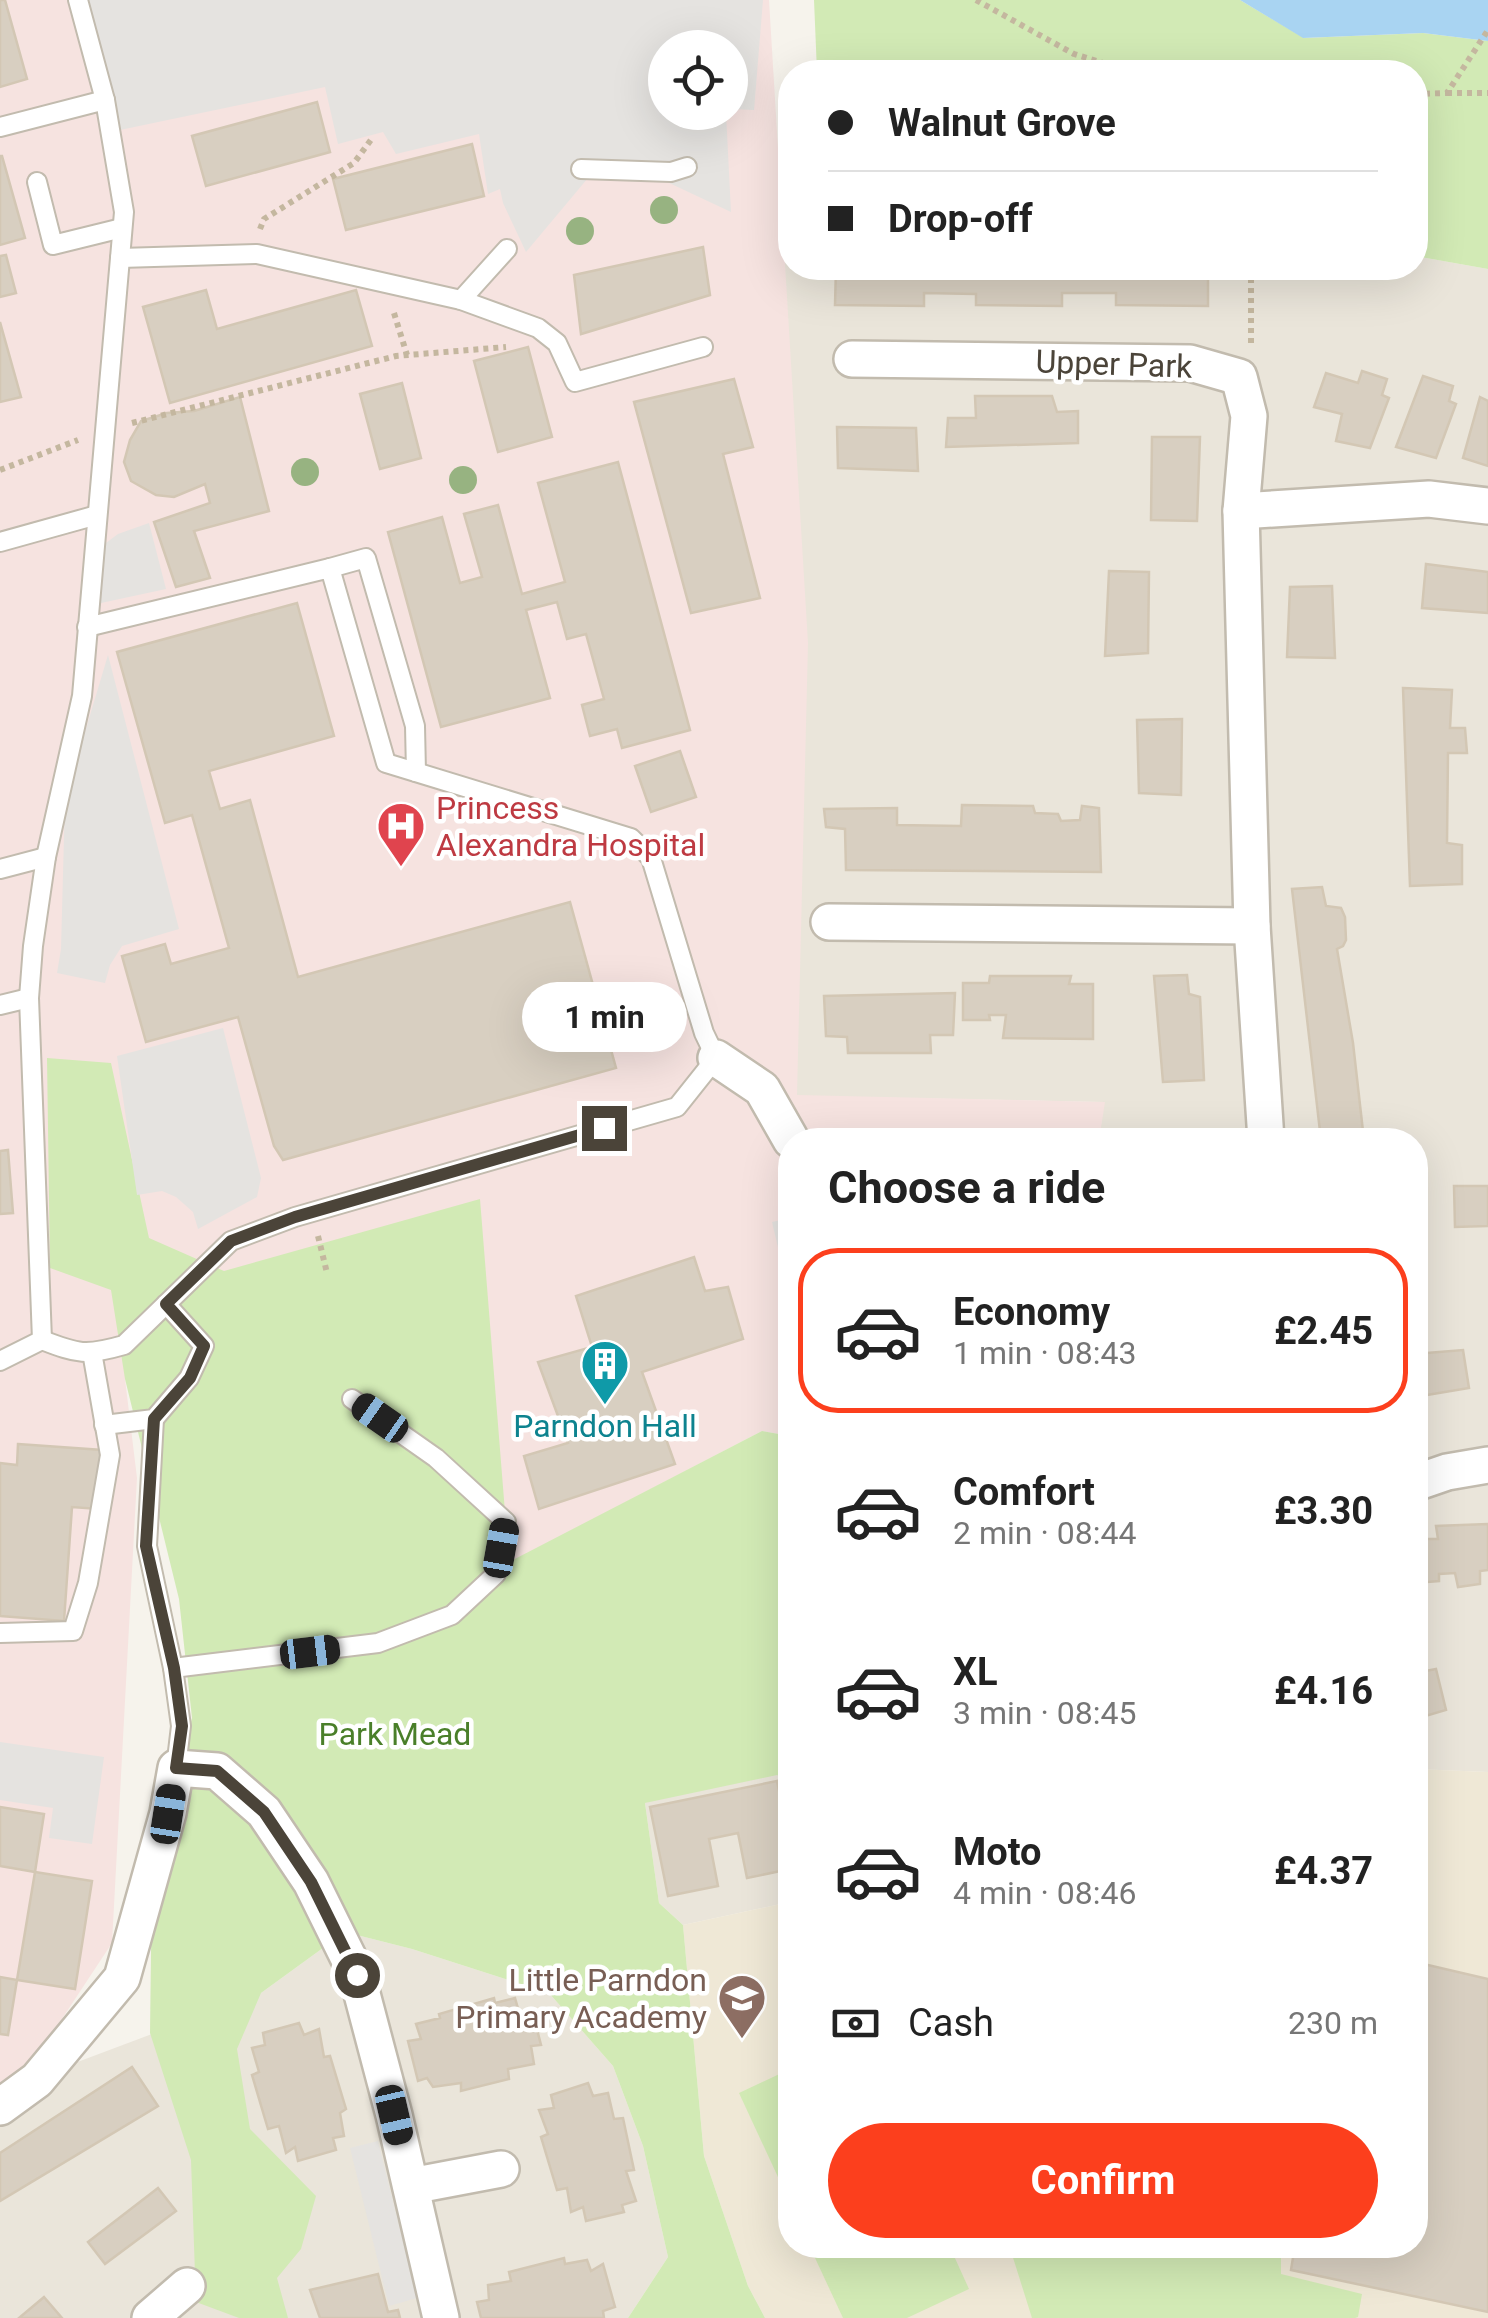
<!DOCTYPE html>
<meta charset="utf-8">
<style>
body{margin:0;font-family:Roboto,sans-serif;background:#f6f6f6;color:#222;height:100vh;display:flex;flex-direction:column;font-size:38px;white-space:nowrap}
*{box-sizing:border-box;margin:0}
p{font-size:32px;color:#767676}
.icon{flex:none;width:55px;height:55px;fill:none;stroke:currentColor;stroke-width:2;stroke-linecap:round;stroke-linejoin:round}
.map{position:relative;flex:1;overflow:hidden}
.panel{position:absolute;left:778px;top:1128px;width:650px;height:1130px;display:flex;flex-direction:column;background:#fff;border-radius:40px;box-shadow:0 10px 40px #0002}
.panel>*{flex:none}
.top-card{position:absolute;left:778px;top:60px;width:650px;height:220px;border-radius:40px;box-shadow:0 10px 40px #0002;display:grid;align-content:center;height:220px;padding:0 50px;background:#fff}
.controls{position:absolute;left:648px;top:30px;display:grid;gap:20px}
.controls a{display:grid;place-items:center;width:100px;height:100px;border-radius:50%;background:#fff;box-shadow:0 10px 40px #0002;font-size:50px}
.end{position:absolute;width:45px;height:45px;margin:-22px;border:12px solid #4b4439;background:#fff;box-shadow:0 0 0 5px #fff}
.from{border-radius:50%}
.bubble{position:absolute;height:70px;border-radius:35px;background:#fff;box-shadow:0 10px 40px #0002;font-size:32px;font-weight:700;line-height:70px;text-align:center}
.car{position:absolute;width:30px;height:60px;margin:-30px -15px;border-radius:12px;box-shadow:0 0 8px 2px #0007;background:linear-gradient(#222 24%,#8ab4d8 0 40%,#222 0 76%,#8ab4d8 0 86%,#222 0)}
.top-card b{display:flex;align-items:center;gap:35px;height:95px;font-size:38px}
.top-card b+b{border-top:2px solid #e0e0e0}
.top-card i{width:25px;height:25px;background:#222}
ul{padding:0;list-style:none}
li{display:flex;align-items:center;gap:30px;height:165px;margin:0 20px 15px;padding:0 30px;border:5px solid transparent;border-radius:40px}
li div{flex:1}
li b{display:block;font-size:38px}
li em{font-style:normal;font-weight:700}
li.active{border-color:#fc3f1d}
li>.icon{width:90px;height:90px;stroke-width:1.5}
h2{padding:0 50px;font-size:45px;line-height:120px}
.pay{display:flex;align-items:center;gap:25px;height:110px;padding:0 50px;font-size:38px}
.pay p{margin-inline-start:auto}
.action{display:flex;gap:20px;margin-top:auto;padding:20px 50px}
.action a{flex:1;height:115px;border-radius:60px;background:#fc3f1d;color:#fff;font-size:40px;font-weight:700;line-height:115px;text-align:center}
.map>svg:first-child{display:block}
</style>
<div class="map">
<svg width="1488" height="2318" viewBox="0 0 1488 2318">
<rect width="100%" height="100%" fill="#f6f3ec"/>
<g fill="#eae5da">
<polygon points="790,199 790,268 1415,268 1415,256 1488,269 1488,1772 1415,1769 1415,1140 1099,1140 1104,1102 797,1096 781,201"/>
<polygon points="790,1757 790,1902 683,1925 659,1903 645,1803"/>
<polygon points="345,1932 412,1949 549,1993 613,2066 643,2146 668,2257 628,2318 0,2318 0,2095 19,2084 261,1993"/>
</g>
<polygon fill="#efe8d6" points="1415,1769 1488,1772 1488,2318 765,2318 748,2286 704,2156 683,1925 790,1902 790,2245 1415,2245"/>
<path fill="#f6e3e0" fill-rule="evenodd" d="M0 0H769L808 643 797 1095 1105 1102 1099 1140H790V1436L762 1431 509 1563 125 1379 137 1478 112 1943 19 2084 0 2095ZM665 48H730V112H665Z"/>
<g fill="#d2eab5">
<polygon points="814,0 1240,0 1304,38 1423,33 1488,41 1488,269 1415,256 1415,72 817,72"/>
<polygon points="47,1058 111,1063 149,1238 224,1271 480,1199 509,1562 762,1431 790,1436 790,1782 777,1775 645,1803 659,1903 683,1925 704,2156 748,2286 765,2318 628,2318 668,2257 643,2146 613,2066 549,1993 412,1949 345,1932 261,1993 237,2049 250,2129 316,2196 301,2249 277,2278 288,2318 239,2318 196,2302 191,2160 150,2033 152,1873 192,1718 179,1599 125,1379 111,1290 50,1268"/>
<polygon points="790,2069 790,2203 739,2093"/>
<polygon points="809,2245 949,2245 969,2289 907,2318 843,2318"/>
<polygon points="1009,2245 1281,2245 1281,2274 1362,2294 1358,2317 1355,2318 1032,2318"/>
</g>
<g fill="#e5e3e0">
<polygon points="87,0 763,0 754,110 730,109 730,48 665,48 665,112 726,113 731,212 665,181 588,178 526,252 503,203 500,189 488,194 479,134 396,154 383,132 338,144 325,87 120,130"/>
<polygon points="149,523 166,589 101,603 99,562 106,543 118,534"/>
<polygon points="108,655 179,929 122,946 110,965 105,983 57,973 61,949 65,799"/>
<polygon points="223,1028 261,1178 257,1197 198,1229 193,1212 176,1197 162,1191 137,1195 117,1056"/>
<polygon points="790,1218 790,1298 772,1222"/>
<polygon points="0,1742 104,1757 92,1844 49,1838 53,1808 0,1800"/>
<polygon points="378,2141 417,2298 389,2306 350,2148"/>
</g>
<polygon fill="#a9d4f2" points="1240,0 1488,0 1488,41 1423,33 1303,38"/>
<g fill="#d8cfc1" stroke="#d3c7b4" stroke-width="2.5">
<polygon points="0,0 5,0 27,79 0,87"/>
<polygon points="317,102 330,152 206,186 192,136"/>
<polygon points="472,144 484,196 346,230 333,179"/>
<polygon points="0,156 2,156 25,238 0,245"/>
<polygon points="703,247 710,295 581,334 574,275"/>
<polygon points="6,255 16,293 0,297 0,256"/>
<polygon points="836,268 1208,268 1208,306 1116,305 1116,293 1062,293 1062,306 976,305 976,294 924,293 924,306 835,305"/>
<polygon points="206,290 217,329 356,290 372,346 170,403 143,307"/>
<polygon points="0,322 21,397 0,402"/>
<polygon points="528,347 552,437 498,452 474,361"/>
<polygon points="1362,371 1387,379 1382,395 1389,398 1370,448 1336,441 1342,414 1314,407 1326,373 1358,383"/>
<polygon points="1423,376 1453,386 1449,401 1456,404 1436,458 1396,447"/>
<polygon points="734,379 753,447 723,454 760,598 691,613 634,402"/>
<polygon points="402,383 421,458 380,469 360,394"/>
<polygon points="975,396 1052,396 1057,412 1078,411 1078,443 946,447 948,418 976,418"/>
<polygon points="240,397 269,511 194,531 210,578 176,587 154,522 210,503 205,484 174,497 156,495 131,481 124,462 130,440 141,421 167,413 194,411"/>
<polygon points="1480,397 1488,401 1488,466 1463,458"/>
<polygon points="837,427 916,428 918,471 838,468"/>
<polygon points="1152,437 1200,437 1197,521 1151,520"/>
<polygon points="618,462 690,730 622,748 617,729 590,736 582,705 604,699 586,634 567,639 557,602 526,610 550,698 441,727 388,532 442,517 460,583 482,577 464,514 498,505 522,594 565,582 538,483"/>
<polygon points="1426,564 1488,572 1488,613 1422,608"/>
<polygon points="1109,571 1149,572 1148,653 1105,656"/>
<polygon points="1332,586 1335,658 1287,657 1290,587"/>
<polygon points="297,603 334,736 209,771 220,809 250,800 298,977 570,902 616,1068 283,1160 274,1146 238,1017 146,1042 122,956 165,944 171,964 229,948 192,815 165,823 117,652"/>
<polygon points="1403,688 1452,690 1450,728 1465,728 1467,753 1448,753 1447,843 1462,845 1462,884 1410,886"/>
<polygon points="1182,719 1181,795 1139,793 1137,720"/>
<polygon points="680,751 696,797 651,812 635,766"/>
<polygon points="962,805 1033,806 1035,813 1058,814 1061,821 1080,820 1082,806 1099,808 1101,872 846,870 845,829 826,827 824,809 897,808 897,825 961,826"/>
<polygon points="1322,887 1326,906 1341,908 1345,917 1346,940 1343,946 1337,949 1353,1043 1364,1140 1321,1140 1292,889"/>
<polygon points="1187,975 1189,994 1200,997 1204,1080 1163,1082 1154,976"/>
<polygon points="990,976 1071,976 1069,984 1093,984 1093,1039 1003,1038 1006,1015 989,1015 990,1020 963,1020 963,983 989,983"/>
<polygon points="955,993 953,1035 930,1035 931,1053 848,1053 847,1037 826,1036 824,996"/>
<polygon points="8,1150 13,1213 0,1214 0,1151"/>
<polygon points="1454,1186 1488,1186 1488,1226 1455,1227"/>
<polygon points="694,1257 705,1291 728,1287 743,1339 642,1372 675,1464 539,1509 524,1456 568,1443 538,1362 592,1347 576,1296"/>
<polygon points="1463,1350 1469,1388 1415,1397 1415,1354"/>
<polygon points="18,1444 102,1450 98,1509 72,1507 64,1621 0,1616 0,1463 17,1465"/>
<polygon points="1488,1524 1488,1570 1480,1571 1480,1584 1458,1587 1455,1573 1439,1574 1439,1581 1415,1583 1415,1539 1438,1539 1436,1526"/>
<polygon points="1436,1669 1446,1710 1415,1719 1415,1673"/>
<polygon points="777,1781 790,1845 790,1869 747,1878 738,1833 709,1839 718,1886 668,1896 650,1807"/>
<polygon points="0,1807 44,1814 35,1872 0,1866"/>
<polygon points="35,1872 92,1881 75,1989 17,1980"/>
<polygon points="1415,1962 1488,1979 1488,2312 1291,2270 1295,2245 1415,2245"/>
<polygon points="0,1977 17,1980 8,2035 0,2034"/>
<polygon points="494,1998 495,2003 515,1998 519,2012 532,2010 541,2045 531,2046 534,2064 508,2069 509,2079 461,2091 461,2083 433,2087 427,2078 418,2081 408,2041 421,2039 416,2024 440,2018 439,2014"/>
<polygon points="299,2023 304,2035 319,2029 324,2057 330,2056 346,2109 340,2113 344,2136 333,2138 336,2150 298,2161 295,2147 286,2153 279,2126 268,2129 252,2075 259,2072 252,2048 265,2045 263,2033"/>
<polygon points="132,2067 158,2106 0,2201 0,2153"/>
<polygon points="588,2083 593,2096 608,2093 614,2119 623,2118 634,2170 626,2171 636,2201 622,2205 624,2212 586,2221 583,2207 571,2212 567,2188 557,2190 541,2137 548,2134 539,2110 554,2108 551,2095"/>
<polygon points="158,2188 176,2211 105,2264 88,2242"/>
<polygon points="564,2258 565,2264 587,2260 591,2271 603,2264 615,2307 603,2311 604,2318 481,2318 477,2302 489,2300 488,2285 511,2281 509,2272"/>
<polygon points="378,2274 388,2312 398,2310 400,2318 320,2318 310,2290"/>
<polygon points="44,2297 62,2318 19,2318"/>
</g>
<g fill="none" stroke-linecap="round" stroke-linejoin="round">
<g stroke="#c2bbae" stroke-width="22">
<g id="lane">
<polyline points="0,127 105,100"/>
<polyline points="581,169 671,172 687,167"/>
<polyline points="37,182 53,245 122,228"/>
<polyline points="120,258 257,254 461,300 538,328 557,343 575,382 703,347"/>
<polyline points="461,300 507,249"/>
<polyline points="0,542 97,515"/>
<polyline points="330,568 366,558 415,726 416,772"/>
<polyline points="0,869 46,857"/>
<polyline points="0,1005 29,998"/>
<path d="M42 1340C78 1354 86 1356 124 1345L231 1241 295 1217 677 1107 716 1058 704 1033 651 858 631 838 386 763 330 568 87 627"/>
<polyline points="0,1361 42,1340 29,998 33,946 46,857 82,696 124,212 105,100 78,0"/>
<polyline points="154,1419 147,1546 173,1668 181,1726 176,1768"/>
<polyline points="104,1425 154,1419 189,1378 204,1346 166,1304"/>
<polyline points="0,1633 73,1631 88,1583 110,1455 92,1352"/>
<polyline points="173,1668 378,1643 452,1615 496,1574 506,1522 436,1458 352,1399"/>
</g>
</g>
<g stroke="#c2bbae" stroke-width="40">
<g id="street">
<polyline points="852,359 1190,363 1239,377 1249,416 1241,511 1252,926 1266,1140"/>
<polyline points="1241,511 1429,499 1488,506"/>
<polyline points="829,922 1252,926"/>
<polyline points="716,1058 762,1089 791,1140"/>
<polyline points="1415,1483 1447,1472 1488,1465"/>
<polyline points="0,2107 37,2080 122,1978 168,1813 176,1768 217,1771 264,1812 311,1882 357,1975 394,2115 441,2318"/>
<polyline points="411,2186 501,2169"/>
<polyline points="150,2318 187,2286"/>
</g>
</g>
<g stroke="#c4b79f" stroke-width="6" stroke-dasharray="5 5" stroke-linecap="butt">
<polyline points="976,0 1074,54 1132,72"/>
<polyline points="1447,93 1488,93"/>
<polyline points="1415,94 1447,93 1488,30"/>
<polyline points="260,229 264,219 354,163 373,137"/>
<polyline points="394,313 407,355"/>
<polyline points="1251,343 1251,268"/>
<polyline points="132,423 396,356 506,347"/>
<polyline points="0,470 78,440"/>
<polyline points="318,1236 327,1273"/>
</g>
<use href="#lane" stroke="#fff" stroke-width="18"/>
<use href="#street" stroke="#fff" stroke-width="35"/>
</g>
<g fill="#97b381">
<circle cx="664" cy="210" r="14"/>
<circle cx="580" cy="231" r="14"/>
<circle cx="305" cy="472" r="14"/>
<circle cx="463" cy="480" r="14"/>
</g>
<g fill="none" stroke-linecap="round" stroke-linejoin="round">
<polyline stroke="#4b4439" stroke-width="12" points="357,1975 311,1882 264,1812 217,1771 176,1768 182,1726 174,1668 146,1546 154,1419 190,1378 204,1346 166,1304 231,1241 295,1217 604,1128"/>
</g>
<defs>
<g id="hospital-pin" transform="scale(2.5)"><path d="M0 17L-7.5 6A9.5 9.5 0 1 1 7.5 6Z" fill="#e0444e" stroke="#fff"/><path d="M-5-5h3v3.5h4V-5h3V5h-3V1.5h-4V5h-3Z" fill="#fff"/></g>
<g id="building-pin" transform="scale(2.5)"><path d="M0 17L-7.5 6A9.5 9.5 0 1 1 7.5 6Z" fill="#0f9aa8" stroke="#fff"/><path d="M-4-6H4V6H1V3H-1V6H-4ZM-2.5-4.3h1.7v1.8h-1.7ZM.8-4.3h1.7v1.8H.8ZM-2.5-1h1.7V.8h-1.7ZM.8-1h1.7V.8H.8Z" fill="#fff"/></g>
<g id="school-pin" transform="scale(2.5)"><path d="M0 17L-7.5 6A9.5 9.5 0 1 1 7.5 6Z" fill="#8d6e63" stroke="#fff"/><path d="M0-5L7-2L0 1L-7-2ZM-4 1L0 2.5L4 1V4Q0 6-4 4Z" fill="#fff"/></g>
</defs>
<g fill-rule="evenodd">
<use href="#hospital-pin" x="401" y="826"/>
<use href="#building-pin" x="605" y="1364"/>
<use href="#school-pin" x="742" y="1998"/>
</g>
<g text-anchor="middle" dominant-baseline="central" stroke-width="9" stroke-linejoin="round" paint-order="stroke">
<g font-size="32" fill="#4b4439" stroke="#fff">
<text transform="translate(1114 364) rotate(2)">Upper Park</text>
</g>
<g font-size="32" fill="#be3a42" stroke="#fff" text-anchor="start">
<text x="436" y="808">Princess<tspan x="436" dy="37">Alexandra Hospital</tspan></text>
</g>
<g font-size="32" fill="#0d838f" stroke="#fff">
<text x="605" y="1426">Parndon Hall</text>
</g>
<g font-size="32" fill="#4a7f2a" stroke="#fff">
<text x="395" y="1734">Park Mead</text>
</g>
<g font-size="32" fill="#785e54" stroke="#fff" text-anchor="end">
<text x="707" y="1980">Little Parndon<tspan x="707" dy="37">Primary Academy</tspan></text>
</g>
</g>
</svg>
<div class="controls">
<a><svg class="icon" aria-label="locate" viewBox="0 0 24 24"><circle cx="12" cy="12" r="6"/><path d="M12 2v4M12 18v4M2 12h4M18 12h4"/></svg></a>
</div>
<i class="end from" style="left:357px;top:1975px"></i>
<i class="end" style="left:604px;top:1128px"></i>
<div class="bubble" style="left:522px;top:982px;width:165px">1 min</div>
<i class="car" style="left:380px;top:1418px;rotate:305deg"></i>
<i class="car" style="left:501px;top:1548px;rotate:10deg"></i>
<i class="car" style="left:310px;top:1652px;rotate:83deg"></i>
<i class="car" style="left:168px;top:1814px;rotate:9deg"></i>
<i class="car" style="left:394px;top:2115px;rotate:167deg"></i>
<div class="top-card">
<b><i class="from"></i>Walnut Grove</b>
<b><i></i>Drop-off</b>
</div>
<section class="panel">
<h2>Choose a ride</h2>
<ul>
<li class="active"><svg class="icon" aria-label="car" viewBox="0 0 24 24"><path d="M5 17H2v-5l4-1 3-4h7l3 4 3 1v5h-3M9 17h6M6 11h13"/><circle cx="7" cy="17" r="2"/><circle cx="17" cy="17" r="2"/></svg><div><b>Economy</b><p>1 min · 08:43</p></div><em>£2.45</em></li>
<li><svg class="icon" aria-label="car" viewBox="0 0 24 24"><path d="M5 17H2v-5l4-1 3-4h7l3 4 3 1v5h-3M9 17h6M6 11h13"/><circle cx="7" cy="17" r="2"/><circle cx="17" cy="17" r="2"/></svg><div><b>Comfort</b><p>2 min · 08:44</p></div><em>£3.30</em></li>
<li><svg class="icon" aria-label="car" viewBox="0 0 24 24"><path d="M5 17H2v-5l4-1 3-4h7l3 4 3 1v5h-3M9 17h6M6 11h13"/><circle cx="7" cy="17" r="2"/><circle cx="17" cy="17" r="2"/></svg><div><b>XL</b><p>3 min · 08:45</p></div><em>£4.16</em></li>
<li><svg class="icon" aria-label="car" viewBox="0 0 24 24"><path d="M5 17H2v-5l4-1 3-4h7l3 4 3 1v5h-3M9 17h6M6 11h13"/><circle cx="7" cy="17" r="2"/><circle cx="17" cy="17" r="2"/></svg><div><b>Moto</b><p>4 min · 08:46</p></div><em>£4.37</em></li>
</ul>
<div class="pay"><svg class="icon" aria-label="cash" viewBox="0 0 24 24"><path d="M3 7h18v10H3z"/><circle cx="12" cy="12" r="2"/></svg>Cash<p>230 m</p></div>
<div class="action"><a>Confirm</a></div>
</section>
</div>
